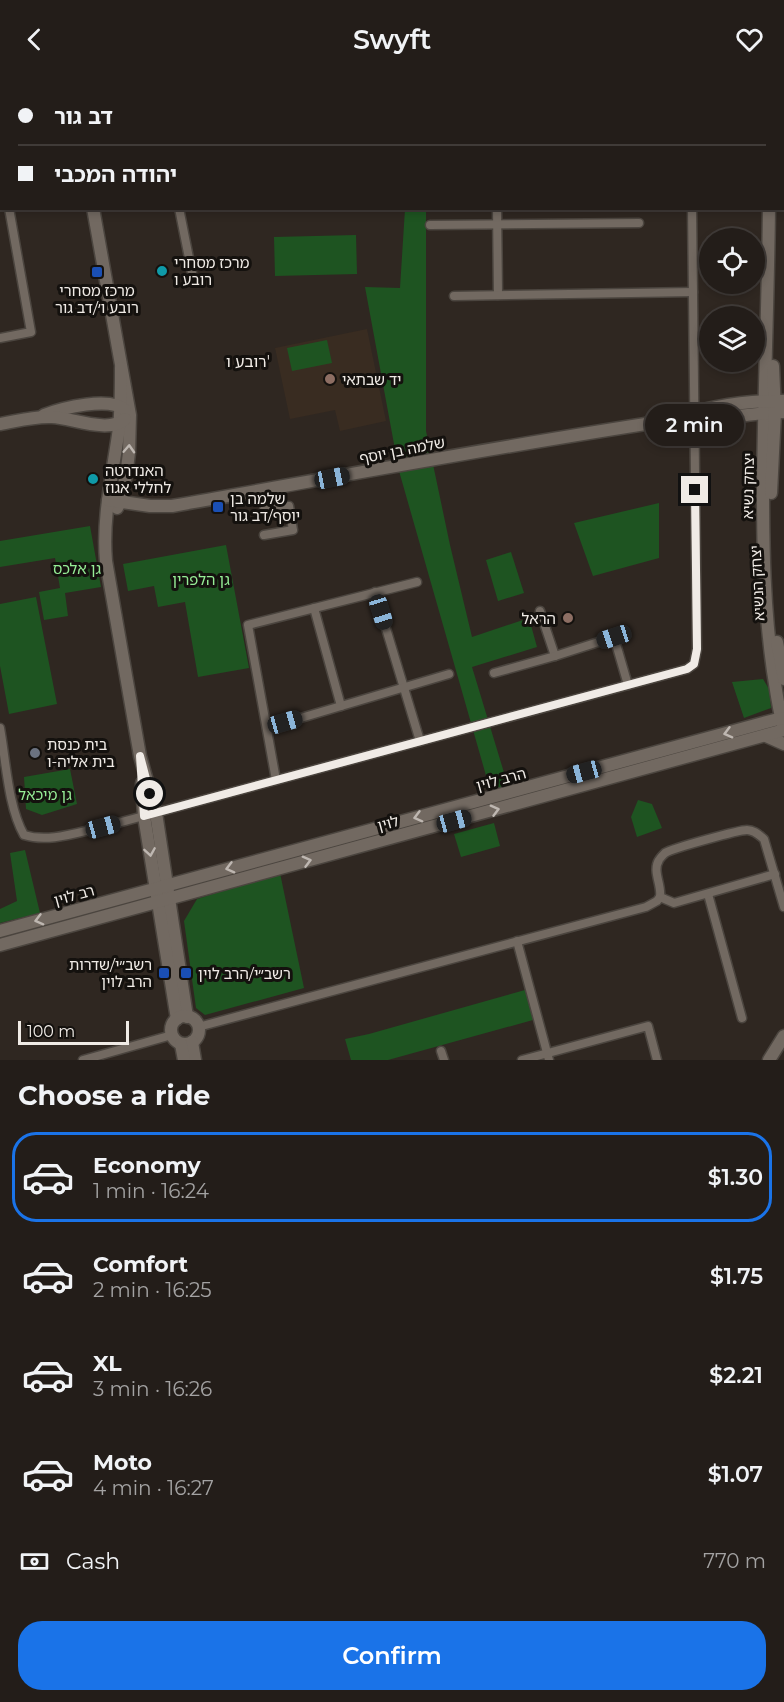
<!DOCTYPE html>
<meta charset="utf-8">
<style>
body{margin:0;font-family:Montserrat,"Noto Sans Hebrew",sans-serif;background:#2b2622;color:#f1f3f6;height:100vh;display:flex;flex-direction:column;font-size:22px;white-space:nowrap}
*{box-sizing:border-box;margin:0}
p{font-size:20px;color:#a3a2a2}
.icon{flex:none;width:33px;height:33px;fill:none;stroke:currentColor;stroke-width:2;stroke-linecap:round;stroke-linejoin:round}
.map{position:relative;height:982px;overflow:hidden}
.side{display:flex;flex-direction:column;background:#231d19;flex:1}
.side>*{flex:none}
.banner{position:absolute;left:0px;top:0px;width:784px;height:132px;box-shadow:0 3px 9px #0003,0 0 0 2px #403b38;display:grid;align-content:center;height:132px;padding:0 18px;background:#231d19}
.fabs{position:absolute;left:699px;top:150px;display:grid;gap:12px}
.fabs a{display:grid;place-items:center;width:66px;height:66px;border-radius:50%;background:#231d19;box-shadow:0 3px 9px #0003,0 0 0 2px #403b38;font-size:30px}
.scale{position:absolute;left:18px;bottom:15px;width:111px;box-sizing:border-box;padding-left:6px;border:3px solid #f0ebe6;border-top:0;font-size:16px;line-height:21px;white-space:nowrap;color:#f0ebe6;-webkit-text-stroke:4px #14110e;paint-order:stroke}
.end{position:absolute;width:27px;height:27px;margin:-14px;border:8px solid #f0ebe6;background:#111;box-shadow:0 0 0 3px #111}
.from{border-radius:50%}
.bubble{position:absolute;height:42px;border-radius:21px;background:#231d19;box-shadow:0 3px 9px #0003,0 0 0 2px #403b38;font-size:20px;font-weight:600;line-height:42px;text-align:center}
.car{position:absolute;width:18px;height:36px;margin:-18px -9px;border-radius:8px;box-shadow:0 0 4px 2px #0007;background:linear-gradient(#222 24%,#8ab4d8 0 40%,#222 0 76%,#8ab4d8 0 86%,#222 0)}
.banner b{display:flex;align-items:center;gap:21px;height:57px;font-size:22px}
.banner b+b{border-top:2px solid #403b38}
.banner i{width:15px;height:15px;background:#f1f3f6}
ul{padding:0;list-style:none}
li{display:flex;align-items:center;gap:18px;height:90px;margin:0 12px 9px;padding:0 6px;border:3px solid transparent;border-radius:24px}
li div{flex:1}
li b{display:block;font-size:22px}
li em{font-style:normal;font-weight:600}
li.current{border-color:#1a73e8}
li>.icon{width:54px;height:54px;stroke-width:1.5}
h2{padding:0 18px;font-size:27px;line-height:72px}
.pay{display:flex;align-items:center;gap:15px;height:66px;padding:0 18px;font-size:22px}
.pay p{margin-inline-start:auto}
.primary-button{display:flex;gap:12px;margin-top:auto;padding:12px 18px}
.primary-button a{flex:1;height:69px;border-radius:24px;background:#1a73e8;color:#fff;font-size:24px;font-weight:600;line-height:69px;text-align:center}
header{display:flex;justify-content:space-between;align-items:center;height:78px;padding:0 18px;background:#231d19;font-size:27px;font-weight:600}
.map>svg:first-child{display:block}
</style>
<header><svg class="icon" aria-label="back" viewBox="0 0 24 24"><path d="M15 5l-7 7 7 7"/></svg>Swyft<svg class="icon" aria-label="heart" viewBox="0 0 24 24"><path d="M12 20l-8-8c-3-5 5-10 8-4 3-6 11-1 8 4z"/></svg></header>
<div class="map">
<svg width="784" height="982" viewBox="0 0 784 982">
<rect width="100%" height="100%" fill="#2f2721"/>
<polygon fill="#392c21" points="367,251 386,343 340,353 335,332 290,341 275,270"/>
<g fill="#1e5421">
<polygon points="405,131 426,131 426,353 450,467 472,559 529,540 537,569 472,589 509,711 491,715 399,393 365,209 400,210"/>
<polygon points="356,157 357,196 275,198 274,159"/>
<polygon points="327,262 332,285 292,293 287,270"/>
<polygon points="659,425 659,480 593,498 574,445"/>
<polygon points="90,448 101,509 65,515 68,538 44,542 39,514 60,510 55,480 0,489 0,463"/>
<polygon points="226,467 249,590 198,599 185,524 158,529 154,508 128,513 123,486"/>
<polygon points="511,474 524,515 498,523 486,482"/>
<polygon points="36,519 57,626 9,636 0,588 0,526"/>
<polygon points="763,601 769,611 771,630 744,640 732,604"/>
<polygon points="70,691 77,726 42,737 26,731 24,699"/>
<polygon points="638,722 652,726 662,750 637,759 631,739"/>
<polygon points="494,745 500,768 461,779 454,756"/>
<polygon points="25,772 40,835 0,845 0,831 17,823 10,775"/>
<polygon points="280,795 304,910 205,937 196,930 184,843 197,821"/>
<polygon points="525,912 533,942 388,982 351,982 345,961 369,956"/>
</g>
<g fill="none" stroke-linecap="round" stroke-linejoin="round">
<g stroke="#4b453f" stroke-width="11">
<g id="street">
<polyline points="163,0 163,2"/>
<polyline points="326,0 326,2"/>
<polyline points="495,0 495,2"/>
<polyline points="655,0 655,2"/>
<polyline points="0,31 2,31"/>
<polyline points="0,74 2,84"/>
<polyline points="179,130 192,195"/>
<polyline points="497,130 498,217"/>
<polyline points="430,147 639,145"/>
<polyline points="454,218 693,214"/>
<polyline points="0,260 31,254 9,130"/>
<polyline points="264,457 293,452 289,428 264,432"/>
<polyline points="375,514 420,663"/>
<polyline points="314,530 341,628"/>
<polyline points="540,533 555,578"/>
<polyline points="494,595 555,578 614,559 628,607"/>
<path d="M0 650C6 683 8 729 24 757 49 765 78 754 103 749L687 591 694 586 697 571 692 130"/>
<polyline points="267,650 449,596"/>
<polyline points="276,702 248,547 417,504"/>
<polyline points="708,816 742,940"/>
<path d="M660 819C662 807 652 793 659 782 659 781 665 775 665 775 673 770 739 752 747 752 754 752 759 757 764 761L784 829"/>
<polyline points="660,819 674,825 775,796"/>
<polyline points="517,863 549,982"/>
<polyline points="198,949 646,829 657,823 660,819"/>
<polyline points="441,973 444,982"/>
<polyline points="83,982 172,957"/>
<polyline points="522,982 648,948 657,982"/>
</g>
</g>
<g stroke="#4b453f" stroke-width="15">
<g id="secondary">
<polyline points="68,0 69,2"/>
<polyline points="79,0 79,2"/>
<polyline points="770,2 770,0"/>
<polyline points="93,130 130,337 129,375 126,398 120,424 117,430"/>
<path d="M769 130C768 223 764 315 763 407 763 471 764 530 773 593 776 611 778 629 783 647"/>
<path d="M121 290C121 309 121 330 119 350 113 394 102 439 106 483L140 678 156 735 187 939"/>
<path d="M44 337C62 330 110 318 125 332"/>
<path d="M675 343C711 344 747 335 784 334"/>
<path d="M0 346C17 343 34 338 52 339 72 340 109 356 125 341"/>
<polyline points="771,415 775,334 773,288"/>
<path d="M108 422 150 428H172C336 399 500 368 665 343 703 330 744 322 784 323"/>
<polyline points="777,564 784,601"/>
<polyline points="766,658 784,666"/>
<polyline points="142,705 144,738 177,941"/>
<polyline points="0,853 763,645 782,640 784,641"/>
<polyline points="0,867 784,652"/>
<circle cx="185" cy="952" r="14"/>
<polyline points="192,964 195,982"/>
<polyline points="181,966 184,982"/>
<polyline points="769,982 784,958"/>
</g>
</g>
<use href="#street" stroke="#726961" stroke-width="8"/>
<use href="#secondary" stroke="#726961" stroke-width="12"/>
</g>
<defs><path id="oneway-chevron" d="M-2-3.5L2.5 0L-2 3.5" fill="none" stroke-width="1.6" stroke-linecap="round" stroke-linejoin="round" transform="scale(1.5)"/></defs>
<g stroke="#beb7b1">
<use href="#oneway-chevron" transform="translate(129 371) rotate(-87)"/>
<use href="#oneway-chevron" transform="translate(728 655) rotate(165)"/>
<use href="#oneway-chevron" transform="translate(495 732) rotate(-15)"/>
<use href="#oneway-chevron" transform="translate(418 739) rotate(165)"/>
<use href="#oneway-chevron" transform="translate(150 774) rotate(81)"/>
<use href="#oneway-chevron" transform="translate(307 783) rotate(-15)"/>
<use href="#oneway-chevron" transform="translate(230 790) rotate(165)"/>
<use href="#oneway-chevron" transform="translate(39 842) rotate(165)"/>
</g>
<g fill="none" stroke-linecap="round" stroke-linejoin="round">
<polyline stroke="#f0ebe6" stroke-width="8" points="150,716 140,678 144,738 687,591 694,586 697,571 695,412"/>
</g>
<g fill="#0f9aa8" stroke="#14110e" stroke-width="2">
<circle cx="162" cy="193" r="6"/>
<circle cx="93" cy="401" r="6"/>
</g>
<g fill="#1a4fb4" stroke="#14110e" stroke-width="2">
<rect x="91" y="188" width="12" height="12" rx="3"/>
<rect x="212" y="423" width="12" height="12" rx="3"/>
<rect x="158" y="889" width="12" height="12" rx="3"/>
<rect x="180" y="889" width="12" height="12" rx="3"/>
</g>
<g fill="#8d6e63" stroke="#14110e" stroke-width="2">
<circle cx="330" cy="301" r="6"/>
<circle cx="568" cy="540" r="6"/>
</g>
<circle fill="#6b7280" stroke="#14110e" stroke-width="2" cx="35" cy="675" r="6"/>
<g text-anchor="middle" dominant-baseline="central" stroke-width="6" stroke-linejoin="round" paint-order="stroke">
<g font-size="15" fill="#f0ebe6" stroke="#14110e" text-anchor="start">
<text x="174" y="184">מרכז מסחרי<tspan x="174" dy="17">רובע ו</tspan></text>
<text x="97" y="212" text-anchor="middle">מרכז מסחרי<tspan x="97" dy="17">רובע ו׳/דב גור</tspan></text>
<text x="342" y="301">יד שבתאי</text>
<text x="105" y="392">האנדרטה<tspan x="105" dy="17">לחללי אגוז</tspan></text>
<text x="230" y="420">שלמה בן<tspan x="230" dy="17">יוסף/דב גור</tspan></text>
<text x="556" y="540" text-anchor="end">הראל</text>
<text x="47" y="666">בית כנסת<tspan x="47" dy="17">בית אליה-ו</tspan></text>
<text x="152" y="886" text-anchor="end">רשב״י/שדרות<tspan x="152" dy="17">הרב לוין</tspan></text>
<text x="198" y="895">רשב״י/הרב לוין</text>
</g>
<g font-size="15" fill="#f0ebe6" stroke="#14110e">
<text transform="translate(402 372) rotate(-11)">שלמה בן יוסף</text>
<text transform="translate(748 408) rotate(-89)">יצחק נשיא</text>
<text transform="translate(757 505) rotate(-93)">יצחק הנשיא</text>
<text transform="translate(501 701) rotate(-15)">הרב לוין</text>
<text transform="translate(388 745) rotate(-15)">לוין</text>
<text transform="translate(74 817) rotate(-15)">רב לוין</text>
</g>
<g font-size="15" fill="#96ed96" stroke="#14110e">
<text x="77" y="490">גן אלכס</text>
<text x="201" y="501">גן הלפרין</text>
<text x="45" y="716">גן מיכאל</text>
</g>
<g font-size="16" fill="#f0ebe6" stroke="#14110e">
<text x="248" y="283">רובע ו'</text>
</g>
</g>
</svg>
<div class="fabs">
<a><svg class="icon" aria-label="locate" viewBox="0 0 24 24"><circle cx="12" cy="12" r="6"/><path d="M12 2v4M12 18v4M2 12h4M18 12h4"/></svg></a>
<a><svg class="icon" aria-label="layers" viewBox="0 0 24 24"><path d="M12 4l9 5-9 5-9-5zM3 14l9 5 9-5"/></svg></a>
</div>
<div class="scale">100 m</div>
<i class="end from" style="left:150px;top:716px"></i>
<i class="end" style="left:695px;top:412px"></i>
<div class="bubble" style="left:645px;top:326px;width:99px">2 min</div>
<i class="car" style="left:332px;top:400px;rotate:79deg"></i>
<i class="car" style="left:381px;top:534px;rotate:163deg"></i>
<i class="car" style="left:614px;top:559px;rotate:252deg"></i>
<i class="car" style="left:285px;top:644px;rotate:74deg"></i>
<i class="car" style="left:584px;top:694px;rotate:255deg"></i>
<i class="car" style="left:454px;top:743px;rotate:75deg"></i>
<i class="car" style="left:103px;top:749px;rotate:75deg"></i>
<div class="banner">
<b><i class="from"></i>דב גור</b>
<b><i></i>יהודה המכבי</b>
</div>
</div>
<section class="side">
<h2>Choose a ride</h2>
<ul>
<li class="current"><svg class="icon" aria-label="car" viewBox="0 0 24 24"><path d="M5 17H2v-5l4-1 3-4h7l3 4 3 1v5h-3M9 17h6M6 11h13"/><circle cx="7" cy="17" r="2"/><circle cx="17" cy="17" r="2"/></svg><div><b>Economy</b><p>1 min · 16:24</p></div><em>$1.30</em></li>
<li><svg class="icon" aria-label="car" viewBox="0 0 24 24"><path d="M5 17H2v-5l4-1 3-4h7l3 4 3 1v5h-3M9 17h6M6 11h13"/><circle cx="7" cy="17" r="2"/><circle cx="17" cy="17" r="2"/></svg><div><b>Comfort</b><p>2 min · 16:25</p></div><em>$1.75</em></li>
<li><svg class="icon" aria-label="car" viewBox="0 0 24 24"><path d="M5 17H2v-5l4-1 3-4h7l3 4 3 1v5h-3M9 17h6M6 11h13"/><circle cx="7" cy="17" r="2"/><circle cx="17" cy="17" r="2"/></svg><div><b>XL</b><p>3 min · 16:26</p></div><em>$2.21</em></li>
<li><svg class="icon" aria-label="car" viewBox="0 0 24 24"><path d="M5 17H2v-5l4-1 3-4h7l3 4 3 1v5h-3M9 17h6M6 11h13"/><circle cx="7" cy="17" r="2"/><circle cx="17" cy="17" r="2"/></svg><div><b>Moto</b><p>4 min · 16:27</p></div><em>$1.07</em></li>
</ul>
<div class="pay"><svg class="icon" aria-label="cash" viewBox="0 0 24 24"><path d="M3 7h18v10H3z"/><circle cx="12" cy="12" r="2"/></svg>Cash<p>770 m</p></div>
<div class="primary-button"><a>Confirm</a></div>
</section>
